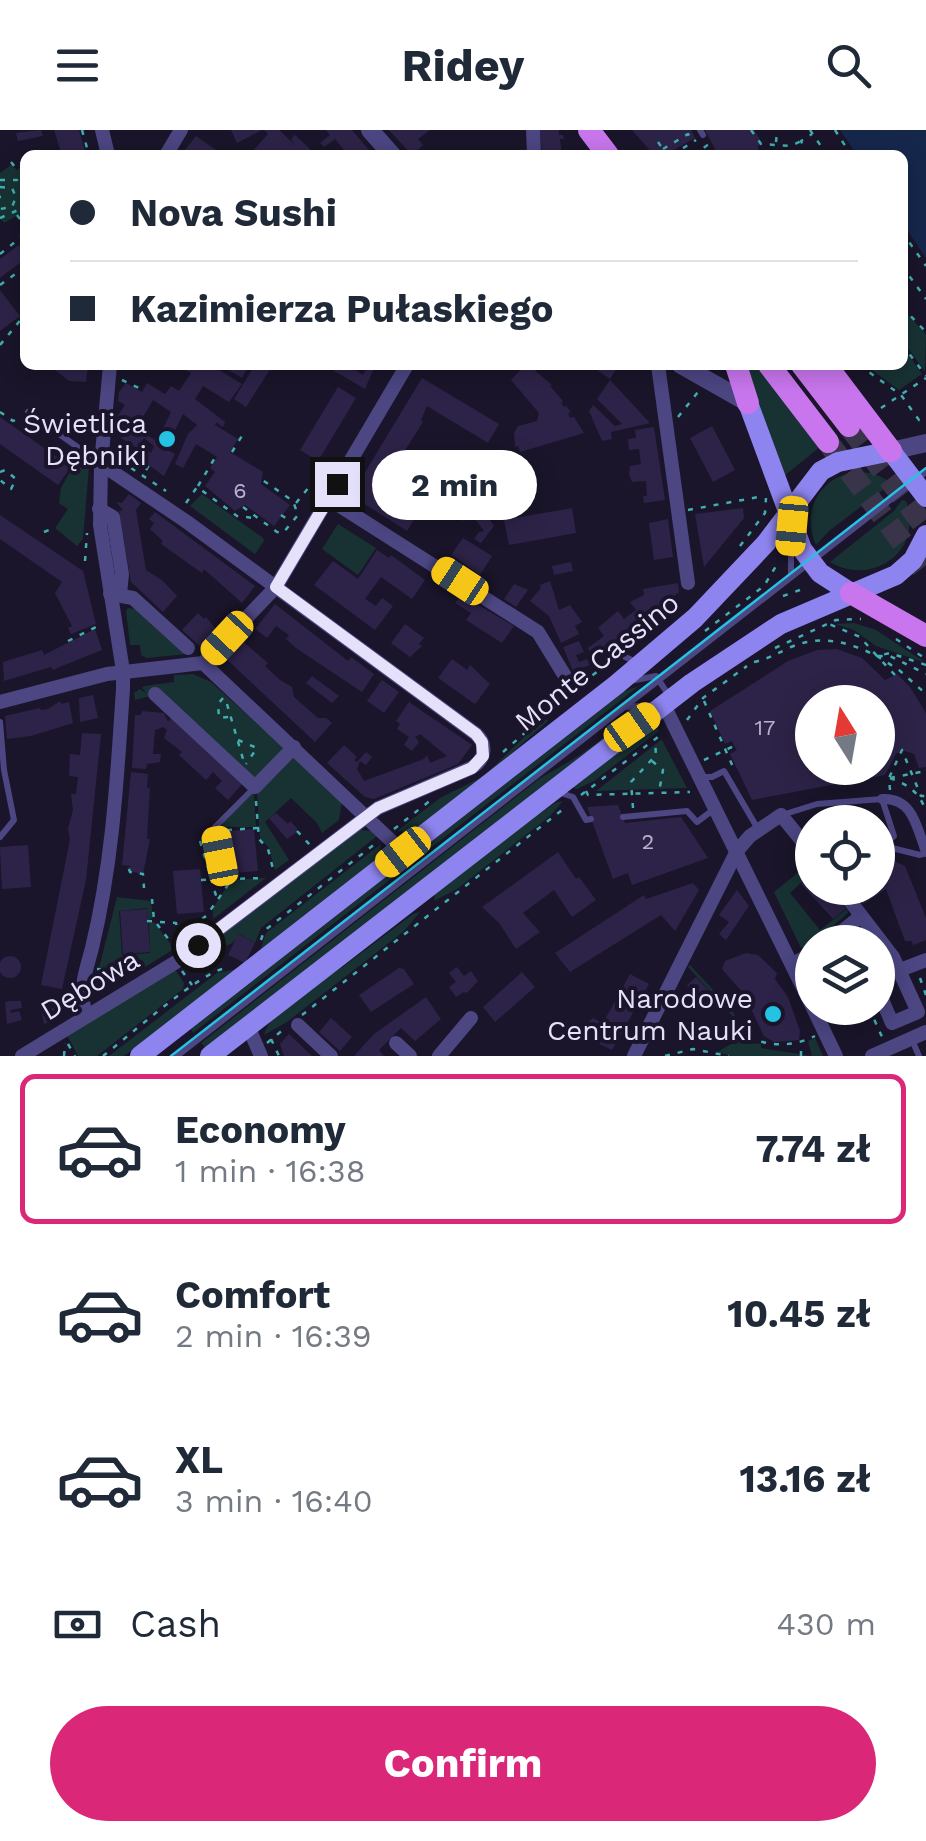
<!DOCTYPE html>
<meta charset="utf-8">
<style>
body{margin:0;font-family:"Work Sans",sans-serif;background:#f2f2f3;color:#1f2937;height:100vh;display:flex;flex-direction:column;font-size:38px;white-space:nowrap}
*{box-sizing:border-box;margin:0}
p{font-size:32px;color:#747a83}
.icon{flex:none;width:55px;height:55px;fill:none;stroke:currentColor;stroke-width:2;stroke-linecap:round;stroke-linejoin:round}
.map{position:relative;height:926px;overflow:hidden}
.details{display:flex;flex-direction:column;background:#fff;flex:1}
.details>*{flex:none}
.banner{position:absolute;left:20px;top:20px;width:888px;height:220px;border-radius:15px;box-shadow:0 5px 25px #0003;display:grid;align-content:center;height:220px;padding:0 50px;background:#fff}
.needle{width:65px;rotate:349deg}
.fabs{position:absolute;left:795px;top:555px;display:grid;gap:20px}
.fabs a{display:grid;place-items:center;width:100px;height:100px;border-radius:50%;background:#fff;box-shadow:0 5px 25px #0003;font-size:50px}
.end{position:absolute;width:45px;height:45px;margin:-22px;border:12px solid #e6e1fb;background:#111;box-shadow:0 0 0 5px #111}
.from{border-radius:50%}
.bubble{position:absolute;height:70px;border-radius:35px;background:#fff;box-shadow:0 5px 25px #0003;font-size:32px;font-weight:700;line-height:70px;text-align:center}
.car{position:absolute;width:30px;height:60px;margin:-30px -15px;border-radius:12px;box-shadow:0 0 8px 2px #0007;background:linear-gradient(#f5c518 24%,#345 0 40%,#f5c518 0 76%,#345 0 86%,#f5c518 0)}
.banner b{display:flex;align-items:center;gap:35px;height:95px;font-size:38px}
.banner b+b{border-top:2px solid #e0e1e3}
.banner i{width:25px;height:25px;background:#1f2937}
ul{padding:18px 0 0;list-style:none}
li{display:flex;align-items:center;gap:30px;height:150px;margin:0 20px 15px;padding:0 30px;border:5px solid transparent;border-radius:15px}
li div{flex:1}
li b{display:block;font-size:38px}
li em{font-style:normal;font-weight:700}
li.current{border-color:#db2777}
li>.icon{width:90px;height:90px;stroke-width:1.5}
.pay{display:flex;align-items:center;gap:25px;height:110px;padding:0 50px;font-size:38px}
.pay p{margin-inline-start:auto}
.button{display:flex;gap:20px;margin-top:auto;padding:20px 50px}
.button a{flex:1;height:115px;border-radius:60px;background:#db2777;color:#fff;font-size:40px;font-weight:700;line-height:115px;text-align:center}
header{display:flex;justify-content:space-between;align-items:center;height:130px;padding:0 50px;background:#fff;font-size:45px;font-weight:700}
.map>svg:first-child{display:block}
</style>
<header><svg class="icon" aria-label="menu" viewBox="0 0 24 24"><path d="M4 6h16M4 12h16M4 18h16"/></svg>Ridey<svg class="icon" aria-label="search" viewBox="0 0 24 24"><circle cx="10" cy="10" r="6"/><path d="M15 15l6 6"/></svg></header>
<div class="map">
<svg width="926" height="926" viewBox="0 0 926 926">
<rect width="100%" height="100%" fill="#1a152a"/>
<g fill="#183233">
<polygon points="25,33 25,81 4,93 0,88 0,43 11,35 17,40"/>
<polygon points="903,179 926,204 925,242 903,211"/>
<polygon points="903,217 922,244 899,260 865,235 902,235"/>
<polygon points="743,235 761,235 820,317 784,346"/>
<polygon points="67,322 89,336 83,409 77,416 55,398 68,379 59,373 61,358 73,336 63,330"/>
<path d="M856 342 873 343 887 350 888 356 829 401 816 415C801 382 819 347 856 342Z"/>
<polygon points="202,364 263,408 264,411 255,424 190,376"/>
<path d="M902 370 906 371C924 421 873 457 830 432L894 381Z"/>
<polygon points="338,394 376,418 358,445 322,419"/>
<polygon points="128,478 135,479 186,524 147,528 141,525 140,515 130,515 126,481"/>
<polygon points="854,493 876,500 926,533 876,516 854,500 835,494"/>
<polygon points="193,544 211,552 342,671 339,690 322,703 317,693 291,668 265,692 289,730 275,740 269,718 260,708 257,662 150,566 135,570 134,563 140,559 147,564 142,558 144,556 174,552 174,545"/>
<polygon points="639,556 193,903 191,899 625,561"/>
<polygon points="637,583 208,921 201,913 539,649 580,625"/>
<polygon points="544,588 548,591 475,656 414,702 397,701 440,668 484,646"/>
<polygon points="651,597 660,600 594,651 577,659 571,657"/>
<polygon points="662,610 687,658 596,661 661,610"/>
<polygon points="254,662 256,697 221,697 223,692"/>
<polygon points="563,671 550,686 457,759 434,771 435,763 456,743 555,673"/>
<path d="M360 700 371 701 377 706 261 798 255 813 239 804C231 817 227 818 212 813Z"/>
<polygon points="381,714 379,730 259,824 266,803"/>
<polygon points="811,732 812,743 790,763 820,800 847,779 848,783 819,808 801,818 774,762"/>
<polygon points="266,748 213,789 213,778 231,750"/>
<polygon points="117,767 151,771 153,788 148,789 147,778 119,781 122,825 150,823 149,793 154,792 174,819 140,840 99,838"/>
<path d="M420 782 404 801 287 892 264 905C271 876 325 851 348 833 370 817 391 800 413 784Z"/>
<polygon points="690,835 732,880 748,913 761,914 761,918 812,926 808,911 815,908 823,926 731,926 717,922 735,912 738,892 688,837"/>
<polygon points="174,838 184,853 183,859 97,926 78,926 67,905"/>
<polygon points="242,838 124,926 109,926 217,843"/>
</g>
<polygon fill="#16274c" points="840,0 926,0 926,128 903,94 902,25 857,25"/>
<g fill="#2d2348" fill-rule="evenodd">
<polygon points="41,0 43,6 18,11 16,3"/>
<polygon points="54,0 79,0 86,25 62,25"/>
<polygon points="231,0 262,0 237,13"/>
<polygon points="264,0 279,0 295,15 291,9 295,5 310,19 304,25 249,25 268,4"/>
<polygon points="326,0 352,0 373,25 348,25 335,9 324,17 320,13 330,5"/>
<polygon points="389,0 430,0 418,9 423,15 412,25"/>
<polygon points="540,0 559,0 559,5 563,5 564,9 560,9 562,25 542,25"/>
<polygon points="632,0 691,0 695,8 665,25 654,25"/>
<polygon points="705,0 754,0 762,13 758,16 758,25 718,25"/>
<polygon points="196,6 206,13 223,25 209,25 208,20 205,25 181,25"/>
<polygon points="19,115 25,129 0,148 0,129"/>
<polygon points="0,160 20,186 0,201"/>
<polygon points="53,235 88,235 86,252 69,251 51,237"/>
<path d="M184 235H211L242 254 229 272 203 256 195 269 225 292 223 297 216 292 215 295 238 309 230 322 263 342 261 354 290 375 274 396 245 375 235 381 205 356 215 342 210 338 217 327 196 314 183 338 175 334 188 304 197 295 183 284 166 319 175 324 164 346 140 329 145 318 151 323 154 316 144 308 137 318 121 308 126 301 116 295 117 287 125 275 118 271 119 262 126 253 142 262 147 253 165 264 171 256 179 261 191 243 183 238ZM153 270 171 282 157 311 136 299Z"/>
<polygon points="220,235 249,235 242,248"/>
<polygon points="255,235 273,235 246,277 234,269"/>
<polygon points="331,235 347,235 363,245 368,235 375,236 365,259 329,238"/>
<polygon points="525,235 534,235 532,238 552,255 550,256 563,271 561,273 564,277 566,276 571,282 568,283 570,288 574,287 584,303 520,322 518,316 515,317 514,303 518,296 537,291 539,283 511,250"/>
<polygon points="590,235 619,235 610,249"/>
<polygon points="422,248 499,294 488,313 427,276 421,290 423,292 384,353 387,363 406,375 417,357 429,365 407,401 363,373 358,354"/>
<polygon points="610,250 650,293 611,302 612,309 602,311 589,281 593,275 615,296 622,294 597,269"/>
<polygon points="338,257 356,268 318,331 300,320"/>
<polygon points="0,287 71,337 58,355 0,314"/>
<polygon points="712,296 735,340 713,352 690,308"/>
<polygon points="654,297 665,370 644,373 643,366 647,366 646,351 632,352 629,344 630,336 641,334 639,319 629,320 628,309 636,308 635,300"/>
<polygon points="524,349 532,368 517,374 511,357 494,362 492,357"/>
<polygon points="455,361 470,371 468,373 474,380 463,391 444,373"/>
<polygon points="129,364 141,373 136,380 146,440 163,451 177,466 163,482 131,452 119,381 123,380 116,372 122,373"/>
<polygon points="572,378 576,403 509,415 504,390"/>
<polygon points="743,378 744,388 704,437 695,384"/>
<polygon points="483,380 494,396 481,413 474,409 479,402 484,401 476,390"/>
<polygon points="155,382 255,456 242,473 204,439 202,443 161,414 163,411 150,399 154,393 149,389"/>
<polygon points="0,385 83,441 96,494 71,504 68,498 72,496 55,463 62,452 0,409"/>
<polygon points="668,389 673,427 654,430 649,393"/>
<polygon points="463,408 492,426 480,445 451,425"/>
<polygon points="377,420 389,428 391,425 425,450 412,469 381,447 365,469 376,476 382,468 393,476 375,500 314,455 333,431 358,449"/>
<polygon points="571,432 573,441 554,445 552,436"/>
<polygon points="550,451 559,480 570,475 582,492 575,496 579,504 561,513 549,486 530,471 541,458 540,455"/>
<polygon points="678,453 679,462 594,530 588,518 604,506 598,498 618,481 624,489 636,480 630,472 644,465 643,459"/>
<polygon points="514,454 528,460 516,477 504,469"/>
<polygon points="461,465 514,496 502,513 466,490 471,483 455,473"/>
<polygon points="275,474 348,531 351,527 374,544 362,562 296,518 286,509 289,505 276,496 267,508 255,499"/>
<polygon points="198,483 204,489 206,487 220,504 204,520 182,500"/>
<polygon points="405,494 424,508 419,514 422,516 410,527 391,513"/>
<polygon points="95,499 102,520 57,538 53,540 51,537 4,551 3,532 42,520 44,525"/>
<polygon points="239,508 268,533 265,536 280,550 292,557 294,567 318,588 326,588 332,593 315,612 222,525"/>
<polygon points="579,511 584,522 576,525 579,532 587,529 590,535 573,541 563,517"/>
<path d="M837 519 862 528 885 550 897 544 910 557 926 583V637L919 638 914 624 902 620 896 624 885 645 752 670 730 624 737 620 734 616 732 611 725 614 710 581 788 531 817 520ZM812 572H878V638H812Z"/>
<polygon points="452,529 467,540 470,535 490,554 475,574 438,548"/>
<polygon points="312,546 339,566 332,573 306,553"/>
<polygon points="382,550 399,562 384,583 367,571"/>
<polygon points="93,565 98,588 80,592 79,568"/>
<polygon points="60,571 61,574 69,572 73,593 31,606 7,609 5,586 40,578 41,580 48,579"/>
<polygon points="409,572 472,615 458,634 374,669 365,667 327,633 344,615 357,627 354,630 357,632 366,622 372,627 366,635 360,631 357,639 364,651 424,629 427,625 430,633 447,626 420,604 415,607 419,612 412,621 404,615 409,607 397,599 400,594 396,591"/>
<polygon points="142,581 164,583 168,592 171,588 242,654 228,670 215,658 222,651 213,642 206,650 179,625 182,622 164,608 167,600 163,597 155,600 153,624 161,624 160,632 147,634 146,639 132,638 135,585 141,585"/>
<polygon points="82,603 101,604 86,750 62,859 41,855 70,709 68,699 73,680 71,664 76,664 78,647 69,646 70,624 80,625"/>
<polygon points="131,642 148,644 147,658 150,658 147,709 150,709 143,744 133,742 127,738 131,736 122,735"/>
<polygon points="618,675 625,693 681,687 708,728 632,755 628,743 613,749 587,677"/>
<polygon points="276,683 288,694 290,691 297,698 297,702 287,709 269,688"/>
<polygon points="254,699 258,741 231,743 228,701"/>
<polygon points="28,715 31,757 2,759 0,717"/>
<polygon points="558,722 576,749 579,747 596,770 572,787 554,760 523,783 540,802 516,819 500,794 482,777"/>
<polygon points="888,728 905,736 926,788 926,810 913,815 912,811 905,811 886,759 863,774 852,758 878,758 878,735"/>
<polygon points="200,739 204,782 177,784 173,741"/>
<polygon points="812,745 812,758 830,758 846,779 833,789 801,754"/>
<polygon points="693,753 699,760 675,801 661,785 570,842 555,823 644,765 646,769"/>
<polygon points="737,760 749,776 726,810 719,804 729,792 719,785"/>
<polygon points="147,779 150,822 123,824 120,781"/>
<polygon points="238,804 255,813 245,833 228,825"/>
<polygon points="746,823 758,825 777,843 775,849 788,867 800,901 799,910 774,912 764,906 744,864 722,839 725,831"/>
<circle cx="10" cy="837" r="11"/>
<polygon points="457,837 464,846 471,841 478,851 467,863 464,862 456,867 449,857 456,852 449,843"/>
<polygon points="399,838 404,839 414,854 371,882 359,865"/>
<polygon points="522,842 535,857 495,892 483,877"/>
<polygon points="630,844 649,854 612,920 576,903 593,888 603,893"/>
<polygon points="696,847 711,863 700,873 687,855"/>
<polygon points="426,867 441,889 415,911 401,898 379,920 384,926 354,926 374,904"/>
<polygon points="11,871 21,871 22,878 10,880 11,883 19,881 22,890 7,894 5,872"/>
<polygon points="54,878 56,889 44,894 41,880"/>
<polygon points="331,888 352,907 340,921 319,902"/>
<polygon points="289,904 312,926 284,926 280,914"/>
</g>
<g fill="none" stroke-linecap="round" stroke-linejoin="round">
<g stroke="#393449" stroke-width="22" stroke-dasharray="22 11" stroke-linecap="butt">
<polyline points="849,296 926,398"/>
<polyline points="830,315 926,444"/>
</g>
<g stroke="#41aeaf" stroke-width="2.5" stroke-dasharray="5 8" stroke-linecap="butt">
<polyline points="82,0 89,25"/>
<polyline points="751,0 761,14 791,16 801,11"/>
<polyline points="810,0 827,25"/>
<polyline points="835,0 851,25"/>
<polyline points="658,12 667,25"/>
<polyline points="663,19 688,4 691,9 693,7"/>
<polyline points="672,25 696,10"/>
<polyline points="693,25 712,12"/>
<polyline points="775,25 777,0"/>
<polyline points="808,25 801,11 812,4"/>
<polyline points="11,32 15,37 24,31"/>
<polyline points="0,50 17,50 25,57"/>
<polyline points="0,57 12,58 16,67 12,77 0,79"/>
<polyline points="0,67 1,67"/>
<polyline points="17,85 25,96"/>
<polyline points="0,88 25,77"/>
<polyline points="902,102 926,136"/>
<polyline points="0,124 25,104"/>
<polyline points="902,136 926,169"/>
<polyline points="0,155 25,137"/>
<polyline points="902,177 926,202"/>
<polyline points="902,214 926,246"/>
<polyline points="0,215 23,187 23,165"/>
<polyline points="859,235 901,265 919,290 926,288"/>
<polyline points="122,250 143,260"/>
<polyline points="881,278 926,248"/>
<polyline points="0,282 13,291 21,287"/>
<polyline points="678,287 698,262"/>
<polyline points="232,322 245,301"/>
<polyline points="131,338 166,361"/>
<polyline points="146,340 149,335"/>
<polyline points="0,342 5,340 16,349 11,359 0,350"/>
<polyline points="198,356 216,326"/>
<polyline points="186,373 197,357 237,386 254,388"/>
<polyline points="296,373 314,351"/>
<polyline points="243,377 277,402 283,403 298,385 293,371 261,349"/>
<polyline points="688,380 764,366"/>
<polyline points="281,385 292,392"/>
<polyline points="44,402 49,400"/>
<polyline points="740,416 765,383 766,368"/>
<polyline points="85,431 87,403"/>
<polyline points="783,466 800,460"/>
<polyline points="705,501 764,456 779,431"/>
<polyline points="896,509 926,529"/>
<polyline points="68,511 100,495"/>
<polyline points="630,518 660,496"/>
<polyline points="775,518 836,490 861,489"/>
<path d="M754 532C768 529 778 523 791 517 822 504 848 512 877 526L860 507 829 494"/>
<polyline points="926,535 890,523 877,526 890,526 926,544"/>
<polyline points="895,545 877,526 899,540 926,564"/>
<polyline points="582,553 612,531"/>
<polyline points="223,568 218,574 219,588 229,587"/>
<polyline points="704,571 733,637"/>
<polyline points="227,574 243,629"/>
<polyline points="687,590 703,568 747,536"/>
<polyline points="238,610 257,618 246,634"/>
<polyline points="503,622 568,565"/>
<polyline points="704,630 734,616"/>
<polyline points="652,631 663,640 659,662"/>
<path d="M890 648C909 655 919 662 926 681"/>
<polyline points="890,648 926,641"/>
<polyline points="890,660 889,648 902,620 921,666 926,666"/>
<polyline points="586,661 588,665 690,662"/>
<polyline points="581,665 662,604"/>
<polyline points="256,671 259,709 268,719 274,743"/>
<polyline points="633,678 631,652 656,625 655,611"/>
<polyline points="850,680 854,692"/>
<polyline points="394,699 431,670"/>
<polyline points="227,700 258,698"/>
<polyline points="297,701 310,715"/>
<polyline points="200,711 217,769"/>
<polyline points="129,739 130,742 143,744 144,758"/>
<polyline points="201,750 264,748"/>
<polyline points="152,769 154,790 172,814"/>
<polyline points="147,791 176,793 179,807"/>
<polyline points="261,810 264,801 376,713"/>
<polyline points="172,814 207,785 232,749"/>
<polyline points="97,839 134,842"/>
<polyline points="182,841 192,855"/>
<polyline points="920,848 926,865"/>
<polyline points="869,878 883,909"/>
<polyline points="302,885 567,676"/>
<path d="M749 907C770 917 793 917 815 906"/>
<polyline points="271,909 279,926"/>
<polyline points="267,913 284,899"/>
<polyline points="68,914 75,926"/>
<polyline points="64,926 65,913"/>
<path d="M103 926C128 907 202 840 227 838"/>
<polyline points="665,926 693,919 729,926"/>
<polyline points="801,926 801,913"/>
</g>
<g stroke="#4c4683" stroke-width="6">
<polyline points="700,0 703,5"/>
<polyline points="28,282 100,333"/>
<polyline points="791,446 791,412"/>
<polyline points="613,515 621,525 634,531"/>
<polyline points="630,551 656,546 668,564 667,568"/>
<polyline points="626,577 654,575"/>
<polyline points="0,592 4,640 14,690 0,707"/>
<polyline points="700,647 712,647 724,641 758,699"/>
<polyline points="561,663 573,667 586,690 591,689"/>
<polyline points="782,685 817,674 882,669 894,706 878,720"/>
<polyline points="623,687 687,681 697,692 713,680"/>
<polyline points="884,716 920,725 926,723"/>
<polyline points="230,727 221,726 215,697 253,659"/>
<polyline points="912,910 919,926"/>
<polyline points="177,926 926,342"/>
</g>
<path stroke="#4c4683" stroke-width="10" d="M882 669C913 667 917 698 926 722"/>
<g stroke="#4c4683" stroke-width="14">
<polyline points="102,0 108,25"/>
<polyline points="533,0 534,25"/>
<polyline points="166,25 181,0"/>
<polyline points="658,235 688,453"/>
<polyline points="329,369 538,502 568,551"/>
<polyline points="99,379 113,387 122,444 120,464"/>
<polyline points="110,464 133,468 188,518"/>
<polyline points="203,533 276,457 407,235"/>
<polyline points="155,564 255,657 294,617"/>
<polyline points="0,572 107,544 203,533 403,722"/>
<polyline points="664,575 812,876"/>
<polyline points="840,758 893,827 918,882 892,893 878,860"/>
<polyline points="829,812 861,786"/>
<polyline points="792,834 812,824"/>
<polyline points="900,840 926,830"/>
<polyline points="813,878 836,926"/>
<path d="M87 886C77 863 86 841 92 818 113 731 117 648 123 559V541L100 395 101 334 110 235"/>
<polyline points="298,895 331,926"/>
<polyline points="248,896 261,926"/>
<polyline points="396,913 410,926"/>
<path d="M22 926 176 832 378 678 471 638C485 630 488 615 476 604L187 392 101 334"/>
<polyline points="439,926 471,888"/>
<polyline points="634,926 737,721 750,706 781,685 812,723"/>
<polyline points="872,926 926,902"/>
</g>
<g stroke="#4c4683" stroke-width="18">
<polyline points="370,0 392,25"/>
<polyline points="681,235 748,273"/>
<polyline points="891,321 926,313"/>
</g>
<g stroke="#8e84ef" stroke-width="20">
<polyline points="748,273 802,419 820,443 851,463"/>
<polyline points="140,926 616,555 695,488 766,413 821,341 838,332 891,321 926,367"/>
<polyline points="210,926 692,553 781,494 896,445 913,430 926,405"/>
</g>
<g stroke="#c976ee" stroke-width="22">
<polyline points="589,0 608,25"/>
<polyline points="736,235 748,273"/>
<polyline points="769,235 828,312"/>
<polyline points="802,235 849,296"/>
<polyline points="826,235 891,321"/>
<polyline points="851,463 926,506"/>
</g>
<polyline stroke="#25c3e3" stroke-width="2.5" points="171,926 926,338"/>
</g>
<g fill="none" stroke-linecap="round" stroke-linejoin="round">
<polyline stroke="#e6e1fb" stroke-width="12" points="198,815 378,678 472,638 483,626 482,612 476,604 276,457 337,354"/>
</g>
<g fill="#25c3e3" stroke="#1a152a" stroke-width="4">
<circle cx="167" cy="309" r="10"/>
<circle cx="773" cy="884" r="10"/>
</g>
<g text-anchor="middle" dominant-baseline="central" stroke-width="8" stroke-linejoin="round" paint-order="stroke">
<g font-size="22" fill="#b8b2ce">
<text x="240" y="360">6</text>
<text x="765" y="597">17</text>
<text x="648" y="711">2</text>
</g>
<g font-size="28" fill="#e6e1fb" stroke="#1a152a" text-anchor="end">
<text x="147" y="293">Świetlica<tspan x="147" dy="32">Dębniki</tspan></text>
<text x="753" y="868">Narodowe<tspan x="753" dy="32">Centrum Nauki</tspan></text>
</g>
<g font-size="28" fill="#e6e1fb" stroke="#1a152a">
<text transform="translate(597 532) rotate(-39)">Monte Cassino</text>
<text transform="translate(90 855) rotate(-31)">Dębowa</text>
</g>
</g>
</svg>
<div class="fabs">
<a><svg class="needle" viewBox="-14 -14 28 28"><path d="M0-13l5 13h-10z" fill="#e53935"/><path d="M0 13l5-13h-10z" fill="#747a83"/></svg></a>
<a><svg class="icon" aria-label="locate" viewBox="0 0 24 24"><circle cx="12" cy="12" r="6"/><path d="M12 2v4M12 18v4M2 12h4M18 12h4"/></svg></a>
<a><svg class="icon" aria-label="layers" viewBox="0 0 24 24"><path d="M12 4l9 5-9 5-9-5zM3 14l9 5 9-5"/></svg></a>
</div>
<i class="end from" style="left:198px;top:815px"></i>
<i class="end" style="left:337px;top:354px"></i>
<div class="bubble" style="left:372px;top:320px;width:165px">2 min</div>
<i class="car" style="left:792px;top:396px;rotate:185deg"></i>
<i class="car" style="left:460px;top:451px;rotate:303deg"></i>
<i class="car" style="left:227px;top:508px;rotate:223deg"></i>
<i class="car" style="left:632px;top:597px;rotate:55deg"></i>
<i class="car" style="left:403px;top:722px;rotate:232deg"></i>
<i class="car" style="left:220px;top:726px;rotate:349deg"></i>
<div class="banner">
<b><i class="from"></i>Nova Sushi</b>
<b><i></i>Kazimierza Pułaskiego</b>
</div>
</div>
<section class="details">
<ul>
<li class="current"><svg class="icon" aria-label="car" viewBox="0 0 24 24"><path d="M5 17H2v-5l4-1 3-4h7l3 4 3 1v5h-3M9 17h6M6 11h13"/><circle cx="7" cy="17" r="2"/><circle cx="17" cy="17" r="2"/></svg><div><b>Economy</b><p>1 min · 16:38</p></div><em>7.74 zł</em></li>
<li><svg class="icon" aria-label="car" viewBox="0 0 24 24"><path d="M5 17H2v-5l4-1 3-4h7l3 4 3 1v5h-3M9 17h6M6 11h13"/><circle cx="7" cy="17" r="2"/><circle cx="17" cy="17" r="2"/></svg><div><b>Comfort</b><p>2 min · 16:39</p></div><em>10.45 zł</em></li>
<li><svg class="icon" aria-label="car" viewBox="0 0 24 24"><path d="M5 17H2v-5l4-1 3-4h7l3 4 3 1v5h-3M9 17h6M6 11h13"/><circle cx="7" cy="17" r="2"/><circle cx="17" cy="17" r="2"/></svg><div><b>XL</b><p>3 min · 16:40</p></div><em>13.16 zł</em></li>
</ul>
<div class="pay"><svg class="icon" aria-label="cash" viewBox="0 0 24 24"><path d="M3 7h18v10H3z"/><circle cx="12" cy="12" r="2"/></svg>Cash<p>430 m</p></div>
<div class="button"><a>Confirm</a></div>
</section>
